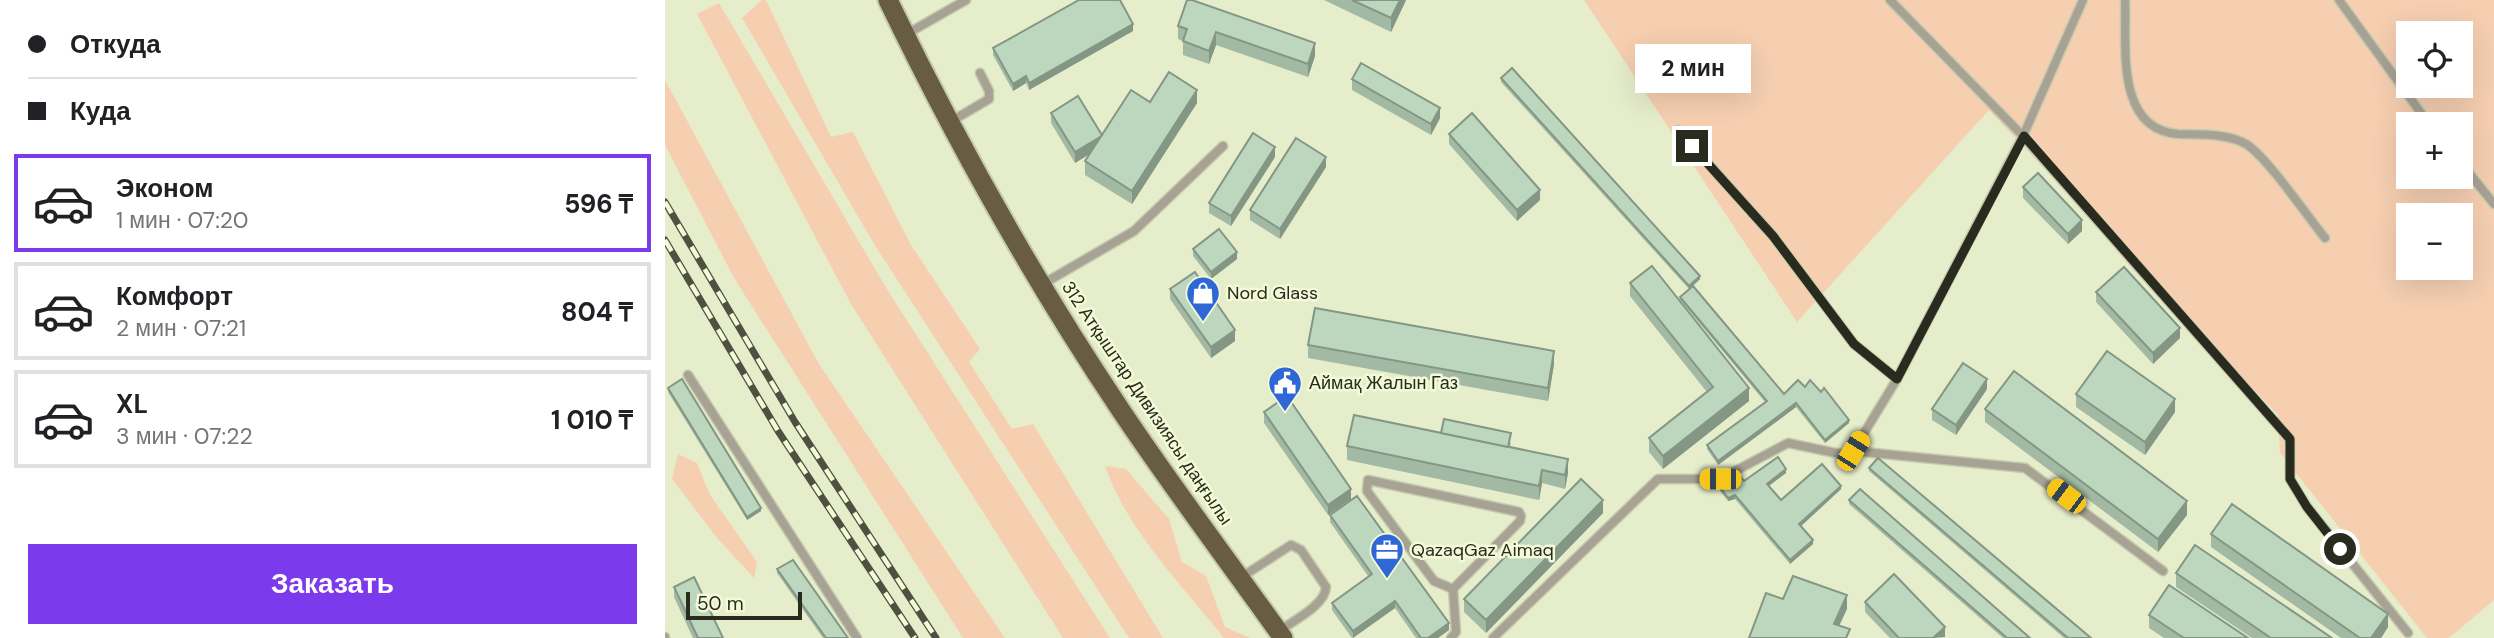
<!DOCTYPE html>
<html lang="ru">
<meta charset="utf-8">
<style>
body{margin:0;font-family:"DM Sans",sans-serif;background:#f6f6f6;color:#202124;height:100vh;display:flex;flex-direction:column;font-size:26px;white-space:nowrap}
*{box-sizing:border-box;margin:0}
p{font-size:23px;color:#757577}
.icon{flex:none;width:38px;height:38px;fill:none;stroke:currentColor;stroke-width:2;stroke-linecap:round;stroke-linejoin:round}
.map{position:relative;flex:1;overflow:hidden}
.sheet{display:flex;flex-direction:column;background:#fff;width:665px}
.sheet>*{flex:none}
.top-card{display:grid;align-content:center;height:154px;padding:0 28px;background:#fff}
.buttons{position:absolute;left:1731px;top:21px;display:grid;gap:14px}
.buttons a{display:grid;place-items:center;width:77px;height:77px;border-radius:0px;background:#fff;box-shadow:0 7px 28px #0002;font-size:35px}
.scale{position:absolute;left:21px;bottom:18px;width:116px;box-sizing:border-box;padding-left:7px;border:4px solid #292b1e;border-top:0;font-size:19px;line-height:24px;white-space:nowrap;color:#292b1e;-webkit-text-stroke:5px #f3fad8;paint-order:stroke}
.end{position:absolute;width:32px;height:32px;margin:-16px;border:9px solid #292b1e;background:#fff;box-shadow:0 0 0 4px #fff}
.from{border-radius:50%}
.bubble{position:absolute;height:49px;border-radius:0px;background:#fff;box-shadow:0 7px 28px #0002;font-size:23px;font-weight:700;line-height:49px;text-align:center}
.car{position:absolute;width:21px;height:42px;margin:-21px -10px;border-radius:9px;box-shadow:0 0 5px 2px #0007;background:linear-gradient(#f5c518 24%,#345 0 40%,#f5c518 0 76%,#345 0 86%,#f5c518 0)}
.top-card b{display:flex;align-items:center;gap:24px;height:66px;font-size:26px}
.top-card b+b{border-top:2px solid #e0e0e0}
.top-card i{width:18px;height:18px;background:#202124}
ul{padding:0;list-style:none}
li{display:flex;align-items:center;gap:21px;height:98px;margin:0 14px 10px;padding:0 14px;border:4px solid #e0e0e0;border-radius:0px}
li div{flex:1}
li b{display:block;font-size:26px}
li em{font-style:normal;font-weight:700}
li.active{border-color:#7c3aed}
li>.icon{width:63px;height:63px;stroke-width:1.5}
.primary-button{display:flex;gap:14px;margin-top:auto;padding:14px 28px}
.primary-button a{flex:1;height:80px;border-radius:0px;background:#7c3aed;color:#fff;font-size:28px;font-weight:700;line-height:80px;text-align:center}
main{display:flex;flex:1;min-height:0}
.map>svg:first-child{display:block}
</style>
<main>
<section class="sheet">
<div class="top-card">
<b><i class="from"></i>Откуда</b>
<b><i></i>Куда</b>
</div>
<ul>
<li class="active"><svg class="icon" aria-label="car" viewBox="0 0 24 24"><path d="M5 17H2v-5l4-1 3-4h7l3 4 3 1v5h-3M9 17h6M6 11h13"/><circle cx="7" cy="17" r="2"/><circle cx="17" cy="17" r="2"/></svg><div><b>Эконом</b><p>1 мин · 07:20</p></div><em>596 ₸</em></li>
<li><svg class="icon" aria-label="car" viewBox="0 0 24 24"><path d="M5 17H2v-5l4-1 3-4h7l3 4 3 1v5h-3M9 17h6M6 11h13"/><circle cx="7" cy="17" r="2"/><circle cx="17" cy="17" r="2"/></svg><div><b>Комфорт</b><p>2 мин · 07:21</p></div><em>804 ₸</em></li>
<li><svg class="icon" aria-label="car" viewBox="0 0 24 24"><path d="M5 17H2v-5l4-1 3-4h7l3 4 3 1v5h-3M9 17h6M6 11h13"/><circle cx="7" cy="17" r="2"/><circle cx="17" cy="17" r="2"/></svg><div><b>XL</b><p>3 мин · 07:22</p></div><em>1 010 ₸</em></li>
</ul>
<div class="primary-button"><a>Заказать</a></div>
</section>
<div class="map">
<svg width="1829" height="638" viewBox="0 0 1829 638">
<rect width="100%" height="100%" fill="#e6edcb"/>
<g fill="#f6cfb1" fill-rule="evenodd">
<polygon points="97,0 101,0 166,137 188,132 246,245 315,349 304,362 347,429 368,424 498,638 464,638 211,247 77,18"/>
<path d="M919 0H1829V600L1784 638H1762L1615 453 1613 415 1324 110 1132 322ZM1743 33H1796V86H1743ZM1743 124H1796V177H1743ZM1743 215H1796V268H1743Z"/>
<polygon points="54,3 220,286 445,638 398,638 186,304 32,14"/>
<polygon points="0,80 154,364 340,638 298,638 69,278 0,145"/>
<polygon points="13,454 32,463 45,495 92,562 89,578 53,539 7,479"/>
<path d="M440 466 461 469 504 519 517 562 541 576 560 627 585 638H559C517 585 462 530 440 466Z"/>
</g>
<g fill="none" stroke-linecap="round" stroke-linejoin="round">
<g stroke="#c4caac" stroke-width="11">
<g id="service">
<polyline points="1225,0 1358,136 1418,0"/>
<path d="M1460 0C1462 43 1449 129 1513 134 1534 135 1562 133 1581 144 1601 156 1643 217 1660 238"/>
<polyline points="1674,0 1764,124"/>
<polyline points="240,35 301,0"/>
<polyline points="285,122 324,99 324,91 315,73"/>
<polyline points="1013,130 1108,236 1189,344 1232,379"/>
<polyline points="1796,163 1829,204"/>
<polyline points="376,285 469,231 558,146"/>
<polyline points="23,375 192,638"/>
<polyline points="1188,451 1360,468 1498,571"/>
<path d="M575 578 626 545 636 550 661 587C660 606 627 621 613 632"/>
<polyline points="0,637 0,638"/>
<polyline points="786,638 791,632 788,589 855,521 856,516 854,512 703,480 702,491 769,581 788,589"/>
<polyline points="828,638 993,479 1055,479 1123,443 1185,456 1232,379 1358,136 1625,439 1625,479 1642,507 1743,633"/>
</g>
</g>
<g stroke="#c4caac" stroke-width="23">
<path id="trunk" d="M223 0C291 141 368 279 455 409 507 487 564 562 618 638"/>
</g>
<use href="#service" stroke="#a7a294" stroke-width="8"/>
<use href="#trunk" stroke="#685c42" stroke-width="19"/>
<g stroke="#4e5140" stroke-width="7">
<g id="rail">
<polyline points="0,202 130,422 271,638"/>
<polyline points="0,240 113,431 250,638"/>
</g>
</g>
<use href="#rail" stroke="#f3fad8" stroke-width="4.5" stroke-dasharray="13" stroke-linecap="butt"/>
</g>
<g fill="#a2b9a3">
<polygon points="659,0 741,0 726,32"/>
<polygon points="513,26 650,43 650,56 643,77 551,45 544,64 518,55 518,41 513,39"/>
<polygon points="468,31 364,90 361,83 348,91 328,55 328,48"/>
<polygon points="836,78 1035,279 1028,286 1119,394 1184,423 1160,443 1131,407 1053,465 1042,449 1042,445 1100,402 1015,300 1015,297 1024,289 836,82"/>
<polygon points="687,79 775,118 766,135 687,90"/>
<polygon points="485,102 532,103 467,204 420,175 420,161 425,154 410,163 386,123 386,113 437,135"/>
<polygon points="784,134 875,200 852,221 784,144"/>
<polygon points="610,157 566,226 544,213 544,203"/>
<polygon points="661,167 615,239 585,220 585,210"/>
<polygon points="1358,187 1417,231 1403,244 1358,198"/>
<polygon points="528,249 572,259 546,279 528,256"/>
<polygon points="965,283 1084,401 998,469 984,452 984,438 1042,392 965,296"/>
<polygon points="505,289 570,341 546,358 505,299"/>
<polygon points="1431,292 1515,338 1488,364 1431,302"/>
<polygon points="643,345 889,364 883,401 643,358"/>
<polygon points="3,388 96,511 82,520 3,392"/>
<polygon points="1322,389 1291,435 1267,420 1267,409"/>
<polygon points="1411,394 1510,412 1480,455 1411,407"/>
<polygon points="1320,409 1522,515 1493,552 1320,422"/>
<polygon points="599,412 686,499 663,515 599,423"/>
<polygon points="776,433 846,443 845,447 903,473 900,489 877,483 874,500 682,460 682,446"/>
<polygon points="1204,468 1426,638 1399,638 1204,471"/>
<polygon points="1121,473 1104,486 1116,500 1176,489 1136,526 1148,544 1125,564 1070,499 1063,501 1055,491 1055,487"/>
<polygon points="1184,500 1365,638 1338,638 1184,504"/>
<polygon points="938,513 821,633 799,612 799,599"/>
<polygon points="665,515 784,630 773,638 751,638 730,608 687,638 667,610 667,603 703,576 665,522"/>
<polygon points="1546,534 1723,627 1716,638 1676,638 1546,547"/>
<polygon points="112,569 183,638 158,638 112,573"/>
<polygon points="1511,573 1667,638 1587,638 1511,587"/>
<polygon points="9,587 58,638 28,638 9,597"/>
<polygon points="1200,602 1280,637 1225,638 1200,612"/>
<polygon points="1484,615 1583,638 1499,638 1484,628"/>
</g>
<g fill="#849684">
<polygon points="735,0 741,0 726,32 726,18"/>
<polygon points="468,24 468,31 364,90 364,83"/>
<polygon points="551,32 551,45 544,64 544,51"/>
<polygon points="650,43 650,56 643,77 643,64"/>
<polygon points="361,76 361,83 348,91 348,84"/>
<polygon points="532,90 532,103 467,204 467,191"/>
<polygon points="775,108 775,118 766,135 766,124"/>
<polygon points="437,136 437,146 410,163 410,152"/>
<polygon points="610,147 610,157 566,226 566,216"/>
<polygon points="661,157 661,167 615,239 615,229"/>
<polygon points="875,190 875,200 852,221 852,210"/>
<polygon points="1417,220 1417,231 1403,244 1403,234"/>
<polygon points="572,252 572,259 546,279 546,272"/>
<polygon points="1035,276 1035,279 1024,289 1024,286"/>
<polygon points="1515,328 1515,338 1488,364 1488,353"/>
<polygon points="570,330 570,341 546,358 546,347"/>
<polygon points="889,351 889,364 883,401 883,388"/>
<polygon points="1322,379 1322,389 1291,435 1291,425"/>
<polygon points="1084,388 1084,401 998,469 998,456"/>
<polygon points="1510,399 1510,412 1480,455 1480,442"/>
<polygon points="1131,403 1131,407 1053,465 1053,461"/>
<polygon points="1184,420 1184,423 1160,443 1160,440"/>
<polygon points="903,459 903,473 900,489 900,475"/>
<polygon points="1121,469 1121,473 1102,487 1102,484"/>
<polygon points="877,470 877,483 874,500 874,486"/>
<polygon points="1176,486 1176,489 1134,528 1134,524"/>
<polygon points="686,489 686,499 663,515 663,505"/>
<polygon points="1070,495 1070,499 1063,501 1063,498"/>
<polygon points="938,500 938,513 821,633 821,620"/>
<polygon points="1522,501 1522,515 1493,552 1493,539"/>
<polygon points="96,508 96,511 82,520 82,517"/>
<polygon points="1148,540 1148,544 1125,564 1125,560"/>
<polygon points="1182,595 1182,609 1169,637 1169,624"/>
<polygon points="730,601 730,608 688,638 688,631"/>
<polygon points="1723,614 1723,627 1716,638 1706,638"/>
<polygon points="784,623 784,630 773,638 763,638"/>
<polygon points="1280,627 1280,637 1268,638"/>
</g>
<g fill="#bcd7bd" stroke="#849684" stroke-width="2">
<polygon points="414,0 455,0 468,24 364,83 361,76 348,84 328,48"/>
<polygon points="522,0 527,0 650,43 643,64 551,32 544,51 518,41 522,29 513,26"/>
<polygon points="687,0 735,0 726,18"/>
<polygon points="696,63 775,108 766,124 687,79"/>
<polygon points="847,68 1035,276 1024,286 836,78"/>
<polygon points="504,72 532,90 467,191 420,161 466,90 485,102"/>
<polygon points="413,96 437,135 435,137 410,152 386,113"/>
<polygon points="807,113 875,190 852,210 784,134"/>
<polygon points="588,133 610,147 566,216 544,203"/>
<polygon points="631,138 661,157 615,229 585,210"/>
<polygon points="1373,173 1417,220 1403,234 1358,187"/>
<polygon points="554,229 572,252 546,272 528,249"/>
<polygon points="987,266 1084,388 998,456 984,438 1048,387 965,283"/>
<polygon points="1459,267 1515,328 1488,353 1431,292"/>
<polygon points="530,272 570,330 546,347 505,289"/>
<polygon points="1028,286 1119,394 1133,380 1140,387 1145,380 1156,392 1159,388 1184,420 1160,440 1131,403 1053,461 1042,445 1102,401 1015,297"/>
<polygon points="650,308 889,351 883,388 643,345"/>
<polygon points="1442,351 1510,399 1480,442 1411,394"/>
<polygon points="1298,363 1322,379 1291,425 1267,409"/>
<polygon points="1349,371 1522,501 1493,539 1320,409"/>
<polygon points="17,379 96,508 82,517 3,388"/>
<polygon points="622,396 686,489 663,505 599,412"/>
<polygon points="689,415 903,459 900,475 877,470 874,486 682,446"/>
<polygon points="779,419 846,433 843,447 776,433"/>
<polygon points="1113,457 1121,469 1102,484 1116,500 1157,464 1176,486 1134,524 1148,540 1125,560 1070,495 1063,498 1055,487 1073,474 1079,481"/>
<polygon points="1213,458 1426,638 1403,638 1204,468"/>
<polygon points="916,479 938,500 821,620 799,599"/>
<polygon points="1195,489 1365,638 1342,638 1184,500"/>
<polygon points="692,496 784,623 763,638 756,638 730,601 688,631 667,603 707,574 665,515"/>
<polygon points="1567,504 1723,614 1706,638 1695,638 1546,534"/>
<polygon points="1530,545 1667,638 1606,638 1511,573"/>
<polygon points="128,560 183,638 161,638 112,569"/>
<polygon points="1229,574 1280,627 1268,638 1234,638 1200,602"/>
<polygon points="1128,576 1182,595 1169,624 1185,629 1181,638 1084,638 1101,593 1118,599"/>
<polygon points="29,577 58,638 33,638 9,587"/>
<polygon points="1504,585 1583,638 1519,638 1484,615"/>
</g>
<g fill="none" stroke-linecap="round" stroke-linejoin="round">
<polyline stroke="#292b1e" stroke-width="9" points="1027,146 1108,236 1189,344 1232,379 1359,136 1625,439 1625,479 1642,507 1675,549"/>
</g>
<defs>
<g id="shop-pin" transform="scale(1.75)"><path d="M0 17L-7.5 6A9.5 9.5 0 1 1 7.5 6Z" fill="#2f68d6" stroke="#f3fad8"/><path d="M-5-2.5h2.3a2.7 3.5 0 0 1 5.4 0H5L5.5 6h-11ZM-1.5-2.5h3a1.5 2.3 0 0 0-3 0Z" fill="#fff"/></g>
<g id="civic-pin" transform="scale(1.75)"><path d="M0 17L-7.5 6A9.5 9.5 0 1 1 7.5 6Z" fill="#2f68d6" stroke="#f3fad8"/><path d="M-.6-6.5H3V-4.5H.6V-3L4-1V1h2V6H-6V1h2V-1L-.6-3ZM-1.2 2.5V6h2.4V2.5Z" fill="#fff"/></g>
<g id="office-pin" transform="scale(1.75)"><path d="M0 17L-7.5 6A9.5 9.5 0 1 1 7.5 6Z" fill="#2f68d6" stroke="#f3fad8"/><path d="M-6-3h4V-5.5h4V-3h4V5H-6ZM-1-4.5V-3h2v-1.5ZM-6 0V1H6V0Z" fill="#fff"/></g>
</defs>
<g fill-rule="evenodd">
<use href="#shop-pin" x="538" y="293"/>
<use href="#civic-pin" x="620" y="383"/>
<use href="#office-pin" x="722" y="550"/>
</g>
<g text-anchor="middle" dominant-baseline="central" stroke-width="5" stroke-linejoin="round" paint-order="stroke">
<g font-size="18" fill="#292b1e" stroke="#f3fad8" text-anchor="start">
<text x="562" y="293">Nord Glass</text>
<text x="644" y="383">Аймақ Жалын Газ</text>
<text x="746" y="550">QazaqGaz Aimaq</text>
</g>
<g font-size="18" fill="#292b1e" stroke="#f3fad8">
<text transform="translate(482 403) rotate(56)">312 Атқыштар Дивизиясы даңғылы</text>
</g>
</g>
</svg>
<div class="buttons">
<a><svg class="icon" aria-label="locate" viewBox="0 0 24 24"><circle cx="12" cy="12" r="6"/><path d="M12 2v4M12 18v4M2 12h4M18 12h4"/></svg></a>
<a>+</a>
<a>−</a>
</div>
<div class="scale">50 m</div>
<i class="end from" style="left:1675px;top:549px"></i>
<i class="end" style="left:1027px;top:146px"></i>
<div class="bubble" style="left:970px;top:44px;width:116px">2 мин</div>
<i class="car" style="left:1188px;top:451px;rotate:32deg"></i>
<i class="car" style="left:1055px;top:479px;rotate:270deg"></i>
<i class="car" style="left:1401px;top:496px;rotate:307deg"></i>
</div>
</main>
